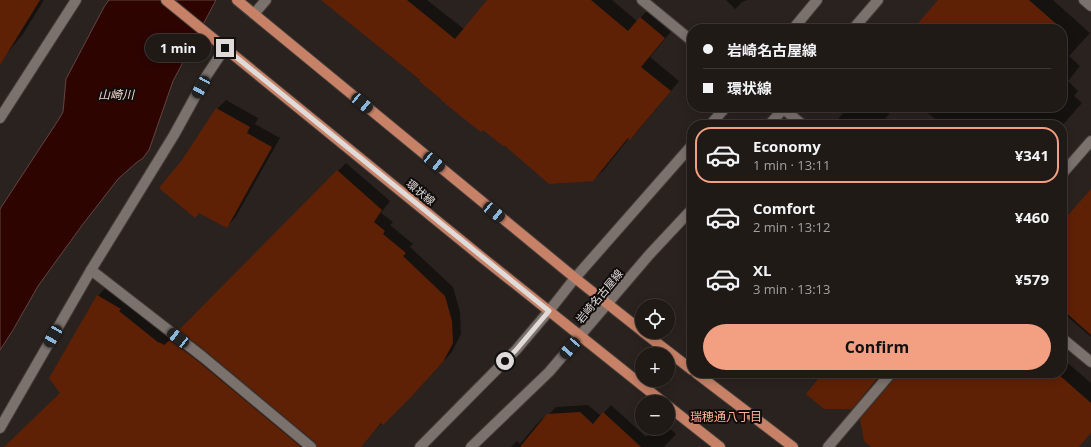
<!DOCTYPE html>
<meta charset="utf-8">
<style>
body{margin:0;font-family:"Open Sans","Noto Sans JP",sans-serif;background:#2d2724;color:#f1f3f6;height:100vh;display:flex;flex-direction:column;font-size:15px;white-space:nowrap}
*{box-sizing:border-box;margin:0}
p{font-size:13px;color:#a2a1a1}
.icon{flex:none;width:22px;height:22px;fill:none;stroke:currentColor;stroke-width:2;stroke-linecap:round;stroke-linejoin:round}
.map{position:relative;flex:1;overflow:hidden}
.panel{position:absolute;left:687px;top:120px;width:380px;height:258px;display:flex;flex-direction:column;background:#201a17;border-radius:16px;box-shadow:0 2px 10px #0003,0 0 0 1px #3d3836}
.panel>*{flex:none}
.hud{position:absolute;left:687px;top:24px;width:380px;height:88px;border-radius:16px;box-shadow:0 2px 10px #0003,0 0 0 1px #3d3836;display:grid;align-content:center;height:88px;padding:0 16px;background:#201a17}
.tools{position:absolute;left:635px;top:299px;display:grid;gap:8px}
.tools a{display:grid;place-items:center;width:40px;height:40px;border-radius:50%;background:#201a17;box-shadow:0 2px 10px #0003,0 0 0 1px #3d3836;font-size:20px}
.end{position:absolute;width:18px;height:18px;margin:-9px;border:5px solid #e0dad8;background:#111;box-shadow:0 0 0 2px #111}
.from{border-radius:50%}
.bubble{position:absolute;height:28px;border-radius:14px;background:#201a17;box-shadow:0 2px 10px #0003,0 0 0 1px #3d3836;font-size:13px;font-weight:700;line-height:28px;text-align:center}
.car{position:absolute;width:12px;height:24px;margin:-12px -6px;border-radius:5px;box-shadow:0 0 3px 1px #0007;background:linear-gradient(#222 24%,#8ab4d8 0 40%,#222 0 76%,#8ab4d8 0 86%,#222 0)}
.hud b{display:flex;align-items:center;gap:14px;height:38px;font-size:15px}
.hud b+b{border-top:1px solid #3d3836}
.hud i{width:10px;height:10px;background:#f1f3f6}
ul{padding:7px 0 0;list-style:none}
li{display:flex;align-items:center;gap:12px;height:56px;margin:0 8px 6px;padding:0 8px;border:2px solid transparent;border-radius:16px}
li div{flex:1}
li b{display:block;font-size:15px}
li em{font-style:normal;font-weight:700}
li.current{border-color:#f3a082}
li>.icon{width:36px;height:36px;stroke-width:1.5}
.button{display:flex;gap:8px;margin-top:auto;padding:8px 16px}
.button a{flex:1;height:46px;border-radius:24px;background:#f3a082;color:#111;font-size:16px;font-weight:700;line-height:46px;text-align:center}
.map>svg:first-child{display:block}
</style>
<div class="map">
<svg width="1091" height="447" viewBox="0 0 1091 447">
<rect width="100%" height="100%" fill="#2a221f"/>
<polygon fill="#2d0400" stroke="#634441" points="109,0 216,0 173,81 149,150 143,158 136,163 118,179 83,224 38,286 13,330 0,350 0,209 59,119 63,112 66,79 104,7"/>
<g fill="#0007">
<polygon points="0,0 44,0 23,34 0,62"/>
<polygon points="323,0 427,0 464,29 488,0 612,0 637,21 650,8 674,28 650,57 679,81 639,130 630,139 629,138 603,171 593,180 504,144 421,81"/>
<polygon points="726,0 747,0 742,2 735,9"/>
<polygon points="940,0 1053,0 1090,33 1069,56 1080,66 1068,81 1078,91 1074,96 1082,103 1062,126 942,125 921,107 1062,107 1062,29 914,29"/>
<polygon points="226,100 258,118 255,124 280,138 235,218 226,227 183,160 217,109"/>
<polygon points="848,107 895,107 880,125 833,125"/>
<polygon points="346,163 390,201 381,213 393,222 390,225 413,244 410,247 453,287 460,312 461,334 452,352 419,388 382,423 361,445 359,447 5,447 62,392 98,296 106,287 173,338 179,332 207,354 318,446 316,441 181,330"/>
<polygon points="1091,191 1091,337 1062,312 1062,223"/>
<polygon points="1062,358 1091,383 1091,433 1078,447 873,447 898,373 1062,373"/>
<polygon points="825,373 883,373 862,397 851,408"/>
<polygon points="588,405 601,416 611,405 646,437 654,428 668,427 676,434 664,447 511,447 517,441 520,444 536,425 544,417 545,418 556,407"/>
</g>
<g fill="#5f2106">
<polygon points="0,0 40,0 0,65"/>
<polygon points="321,0 407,0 455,39 487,0 591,0 628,31 640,17 665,38 641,67 671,91 630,140 628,138 593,181 549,184 504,145 503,146 483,130 481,132 463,118 441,100 441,99 419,81 420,80"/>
<polygon points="938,0 1029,0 1062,29 913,29"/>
<polygon points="216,108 250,127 247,133 272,147 227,228 199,213 195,218 159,188 182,160"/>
<polygon points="337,170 382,210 374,222 385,231 383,234 406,253 403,256 445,296 452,321 453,343 443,362 411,397 383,425 381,423 361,447 317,447 315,442 207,352 179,330"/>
<polygon points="1091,189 1091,335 1062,309 1062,222"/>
<polygon points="97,295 121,309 119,311 159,343 159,342 164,345 170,340 199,362 301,447 4,447 60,393 49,378"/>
<polygon points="823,373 882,373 852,409 824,409 806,394"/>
<polygon points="897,373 1057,373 1091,403 1091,433 1079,447 871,447 864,441 860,419 896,377"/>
<polygon points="580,412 593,424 603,412 641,447 520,447 547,414"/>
</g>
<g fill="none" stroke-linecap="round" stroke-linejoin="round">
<g stroke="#433d3a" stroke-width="12">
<g id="minor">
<polyline points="642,0 692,41"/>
<polyline points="1084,0 1091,6"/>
<polyline points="254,14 266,0"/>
<polyline points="781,107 803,125"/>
<polyline points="0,118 76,0"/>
<polyline points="1062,174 1091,141"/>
<polyline points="91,270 203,357 311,447"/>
<polyline points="1062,338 1091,362"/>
<polyline points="0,428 91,270 174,135 207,75 225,48"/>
<polyline points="828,447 891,373"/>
</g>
</g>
<g stroke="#433d3a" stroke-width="12">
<g id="secondary">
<polyline points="793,29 817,0"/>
<polyline points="853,29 878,0"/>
<polyline points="710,125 726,107"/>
<polyline points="769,125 785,107"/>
<polyline points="420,447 516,350 549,311 575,278 692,145"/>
<polyline points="471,447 549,372 649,255 692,209"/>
</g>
</g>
<g stroke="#433d3a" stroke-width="12">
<g id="primary">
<polyline points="166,0 479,255 663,402"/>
<polyline points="237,0 575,278 642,331"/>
<polyline points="643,332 692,370"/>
<polyline points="696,373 793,447"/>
<polyline points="668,406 720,447"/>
</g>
</g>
<use href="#minor" stroke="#7b716d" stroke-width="10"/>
<use href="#secondary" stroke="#7b716d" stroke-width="10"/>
<use href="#primary" stroke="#c78166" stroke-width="10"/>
</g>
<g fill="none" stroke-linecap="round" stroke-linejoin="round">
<polyline stroke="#e0dad8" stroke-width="5" points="225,48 549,311 516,350 505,361"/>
</g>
<g text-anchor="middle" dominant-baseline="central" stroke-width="4" stroke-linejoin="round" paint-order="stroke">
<g font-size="11" fill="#e0dad8" stroke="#100c0b">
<text transform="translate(421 192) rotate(39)">環状線</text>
<text transform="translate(599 296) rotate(-50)">岩崎名古屋線</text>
</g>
<g font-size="12" font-style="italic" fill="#f0d7ce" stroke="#100c0b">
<text x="116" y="94">山崎川</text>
</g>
<g font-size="12" fill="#fdaf93" stroke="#100c0b">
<text x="726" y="416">瑞穂通八丁目</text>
</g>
</g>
</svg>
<div class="tools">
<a><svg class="icon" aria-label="locate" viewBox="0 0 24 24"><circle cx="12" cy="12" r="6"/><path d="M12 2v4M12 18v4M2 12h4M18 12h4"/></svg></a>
<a>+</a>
<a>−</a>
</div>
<i class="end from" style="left:505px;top:361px"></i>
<i class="end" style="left:225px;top:48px"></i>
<div class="bubble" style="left:145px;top:34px;width:66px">1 min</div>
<i class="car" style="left:201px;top:87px;rotate:209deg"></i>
<i class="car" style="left:362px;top:103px;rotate:130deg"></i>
<i class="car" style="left:434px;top:162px;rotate:129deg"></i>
<i class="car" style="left:494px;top:212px;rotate:129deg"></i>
<i class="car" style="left:53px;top:336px;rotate:210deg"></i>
<i class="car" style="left:178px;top:338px;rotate:308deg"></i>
<i class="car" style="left:570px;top:348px;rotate:221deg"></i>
<div class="hud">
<b><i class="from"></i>岩崎名古屋線</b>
<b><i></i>環状線</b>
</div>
<section class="panel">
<ul>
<li class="current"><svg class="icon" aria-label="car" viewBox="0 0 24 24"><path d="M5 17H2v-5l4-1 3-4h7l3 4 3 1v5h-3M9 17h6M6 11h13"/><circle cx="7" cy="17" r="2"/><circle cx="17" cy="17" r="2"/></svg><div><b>Economy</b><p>1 min · 13:11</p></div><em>¥341</em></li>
<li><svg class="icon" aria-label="car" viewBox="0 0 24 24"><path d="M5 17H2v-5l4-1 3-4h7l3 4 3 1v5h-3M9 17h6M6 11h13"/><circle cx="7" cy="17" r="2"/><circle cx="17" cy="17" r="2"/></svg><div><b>Comfort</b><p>2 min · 13:12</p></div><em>¥460</em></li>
<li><svg class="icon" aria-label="car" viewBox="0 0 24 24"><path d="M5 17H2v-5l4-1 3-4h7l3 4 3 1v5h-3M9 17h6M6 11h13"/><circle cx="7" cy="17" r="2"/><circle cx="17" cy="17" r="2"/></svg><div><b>XL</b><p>3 min · 13:13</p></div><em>¥579</em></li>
</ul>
<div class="button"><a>Confirm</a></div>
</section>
</div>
